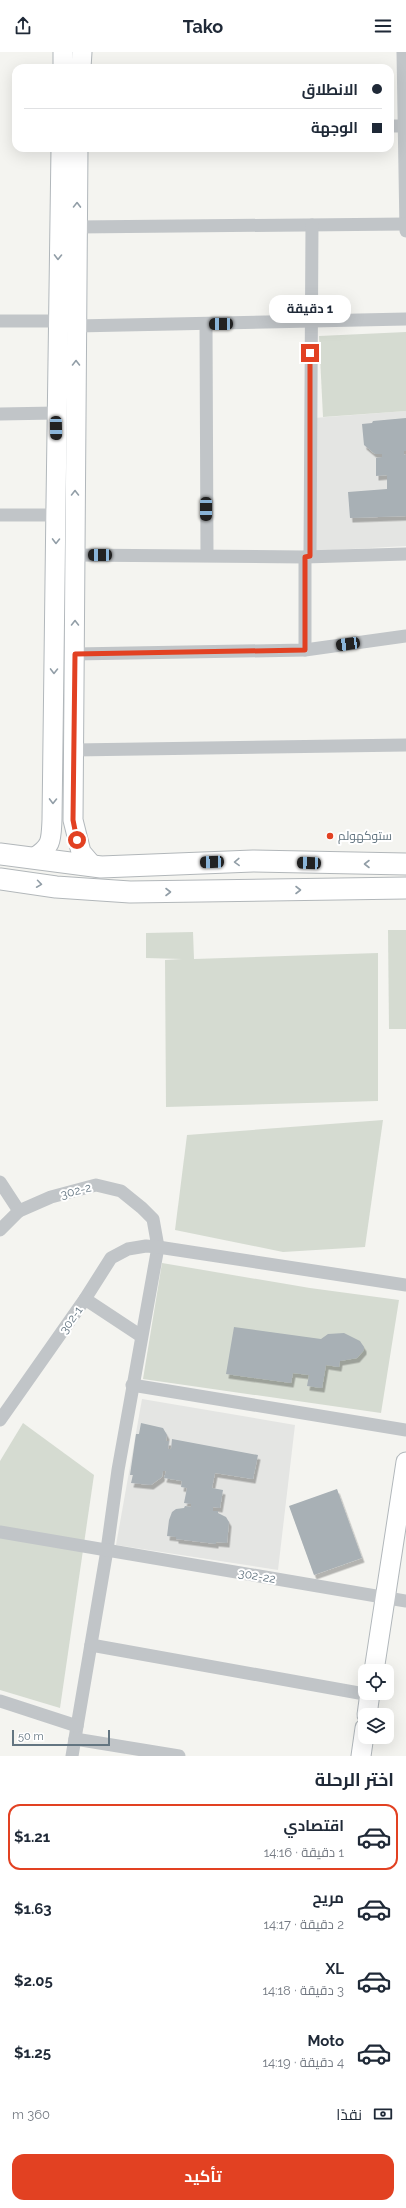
<!DOCTYPE html>
<html lang="ar">
<meta charset="utf-8">
<style>
body{margin:0;font-family:Raleway,Cairo,sans-serif;background:#f6f6f7;color:#1f2937;direction:rtl;height:100vh;display:flex;flex-direction:column;font-size:15px;white-space:nowrap}
*{box-sizing:border-box;margin:0}
p{font-size:13px;color:#747a83}
.icon{flex:none;width:22px;height:22px;fill:none;stroke:currentColor;stroke-width:2;stroke-linecap:round;stroke-linejoin:round}
.map{position:relative;height:1704px;overflow:hidden;direction:ltr}
.drawer{display:flex;flex-direction:column;background:#fff;flex:1}
.drawer>*{flex:none}
.guide{position:absolute;left:12px;top:12px;width:382px;height:88px;border-radius:12px;box-shadow:0 4px 16px #0002;direction:rtl;display:grid;align-content:center;height:88px;padding:0 12px;background:#fff}
.fabs{position:absolute;left:358px;top:1612px;display:grid;gap:8px}
.fabs a{display:grid;place-items:center;width:36px;height:36px;border-radius:8px;background:#fff;box-shadow:0 4px 16px #0002;font-size:20px}
.scale{position:absolute;left:12px;bottom:10px;width:98px;box-sizing:border-box;padding-left:4px;border:2px solid #637581;border-top:0;font-size:11px;line-height:14px;white-space:nowrap;color:#637581;-webkit-text-stroke:3px #fff;paint-order:stroke}
.end{position:absolute;width:18px;height:18px;margin:-9px;border:5px solid #e24122;background:#fff;box-shadow:0 0 0 2px #fff}
.from{border-radius:50%}
.bubble{position:absolute;height:28px;border-radius:12px;background:#fff;box-shadow:0 4px 16px #0002;font-size:13px;font-weight:700;line-height:28px;text-align:center;direction:rtl}
.car{position:absolute;width:12px;height:24px;margin:-12px -6px;border-radius:5px;box-shadow:0 0 3px 1px #0007;background:linear-gradient(#222 24%,#8ab4d8 0 40%,#222 0 76%,#8ab4d8 0 86%,#222 0)}
.guide b{display:flex;align-items:center;gap:14px;height:38px;font-size:15px}
.guide b+b{border-top:1px solid #e0e1e3}
.guide i{width:10px;height:10px;background:#1f2937}
ul{padding:0;list-style:none}
li{display:flex;align-items:center;gap:12px;height:66px;margin:0 8px 6px;padding:0 4px;border:2px solid transparent;border-radius:12px}
li div{flex:1}
li b{display:block;font-size:15px}
li em{font-style:normal;font-weight:700}
li.selected{border-color:#e24122}
li>.icon{width:36px;height:36px;stroke-width:1.5}
h2{padding:0 12px;font-size:18px;line-height:48px}
.pay{display:flex;align-items:center;gap:10px;height:44px;padding:0 12px;font-size:15px}
.pay p{margin-inline-start:auto}
.primary-button{display:flex;gap:8px;margin-top:auto;padding:8px 12px}
.primary-button a{flex:1;height:46px;border-radius:12px;background:#e24122;color:#fff;font-size:16px;font-weight:700;line-height:46px;text-align:center}
header{display:flex;justify-content:space-between;align-items:center;height:52px;padding:0 12px;background:#fff;font-size:18px;font-weight:700}
.map>svg:first-child{display:block}
</style>
<header><svg class="icon" aria-label="menu" viewBox="0 0 24 24"><path d="M4 6h16M4 12h16M4 18h16"/></svg>Tako<svg class="icon" aria-label="share" viewBox="0 0 24 24"><path d="M12 15V3M7 8l5-5 5 5M5 13v7h14v-7"/></svg></header>
<div class="map">
<svg width="406" height="1704" viewBox="0 0 406 1704">
<defs>
<filter id="shadow"><feDropShadow dx="2.5" dy="4.5" stdDeviation="0" flood-color="#0004"/></filter>
</defs>
<rect width="100%" height="100%" fill="#f4f4f0"/>
<g fill="#e4e5e3">
<polygon points="406,359 406,494 315,499 314,366"/>
<polygon points="142,1347 295,1373 278,1518 116,1493"/>
</g>
<g fill="#d5dbd1">
<polygon points="406,280 406,359 323,365 319,284"/>
<polygon points="388,878 406,878 406,977 389,977"/>
<polygon points="193,880 194,907 378,901 378,1049 166,1055 165,908 182,907 146,906 146,881"/>
<polygon points="383,1068 365,1195 283,1200 175,1178 187,1083"/>
<polygon points="162,1211 310,1236 399,1248 381,1361 143,1327"/>
<polygon points="23,1371 94,1423 60,1656 0,1638 0,1409"/>
</g>
<g fill="#a8b0b5" filter="url(#shadow)">
<polygon points="406,366 406,399 404,399 404,403 406,402 406,464 350,466 348,440 387,437 387,423 376,424 376,406 382,405 382,402 375,402 364,393 362,372 372,371 373,369"/>
<polygon points="234,1275 321,1287 328,1282 344,1281 360,1289 364,1295 364,1298 357,1306 340,1309 339,1315 326,1313 322,1336 307,1334 309,1323 293,1321 291,1331 226,1322"/>
<polygon points="141,1371 163,1376 167,1383 166,1389 169,1389 168,1397 171,1397 172,1387 258,1403 253,1427 215,1421 212,1436 223,1438 220,1456 213,1455 213,1459 218,1459 218,1461 226,1465 229,1470 227,1491 216,1490 216,1492 176,1487 176,1485 167,1484 169,1468 172,1460 176,1457 184,1456 185,1454 191,1455 191,1452 184,1451 187,1436 181,1435 182,1429 164,1426 166,1419 163,1419 162,1425 151,1433 131,1431 133,1423 130,1423 136,1382 139,1382"/>
<polygon points="337,1437 362,1506 314,1523 289,1454"/>
</g>
<g fill="none" stroke-linecap="round" stroke-linejoin="round">
<g stroke="#b1b7bb" stroke-width="21">
<g id="secondary">
<polyline points="63,16 63,0"/>
<polyline points="81,16 82,0"/>
<polyline points="78,96 73,768 81,800 93,814"/>
<path d="M35 805C52 794 51 788 52 768 56 544 56 320 61 96"/>
<polyline points="374,1619 406,1410"/>
<polyline points="367,1663 370,1641"/>
<polyline points="361,1704 365,1676"/>
</g>
</g>
<g stroke="#b2b7ba" stroke-width="23">
<g id="primary">
<polyline points="0,802 101,815 253,809 406,812"/>
<polyline points="0,827 56,835 130,840 406,836"/>
</g>
</g>
<g stroke="#c1c5c8" stroke-width="13">
<polyline points="403,0 406,179"/>
<polyline points="390,74 404,74"/>
<polyline points="77,175 406,172"/>
<polyline points="0,269 57,269"/>
<polyline points="206,272 207,503"/>
<polyline points="76,274 406,267"/>
<polyline points="0,362 56,361"/>
<polyline points="0,463 57,463"/>
<polyline points="74,503 305,505 406,502"/>
<polyline points="310,504 312,173"/>
<polyline points="305,598 305,505"/>
<polyline points="75,602 305,598 406,584"/>
<polyline points="74,698 406,693"/>
<polyline points="0,1130 19,1159"/>
<polyline points="0,1178 19,1159 51,1145 96,1133 121,1139 142,1156 153,1167 158,1195 118,1418 107,1498 72,1704"/>
<polyline points="85,1247 141,1284"/>
<polyline points="132,1333 406,1378"/>
<polyline points="0,1368 85,1247 111,1206 128,1197 146,1194 158,1195 406,1233"/>
<polyline points="0,1480 406,1549"/>
<polyline points="91,1593 370,1643"/>
<polyline points="0,1649 77,1674"/>
<polyline points="75,1687 179,1704"/>
</g>
<use href="#secondary" stroke="#fff" stroke-width="19"/>
<use href="#primary" stroke="#fff" stroke-width="21"/>
</g>
<defs><path id="oneway-chevron" d="M-2-3.5L2.5 0L-2 3.5" fill="none" stroke-width="1.6" stroke-linecap="round" stroke-linejoin="round"/></defs>
<g stroke="#929ea7">
<use href="#oneway-chevron" transform="translate(77 153) rotate(-89)"/>
<use href="#oneway-chevron" transform="translate(58 205) rotate(91)"/>
<use href="#oneway-chevron" transform="translate(76 311) rotate(-90)"/>
<use href="#oneway-chevron" transform="translate(75 441) rotate(-90)"/>
<use href="#oneway-chevron" transform="translate(56 489) rotate(91)"/>
<use href="#oneway-chevron" transform="translate(75 571) rotate(-90)"/>
<use href="#oneway-chevron" transform="translate(54 619) rotate(91)"/>
<use href="#oneway-chevron" transform="translate(53 749) rotate(91)"/>
<use href="#oneway-chevron" transform="translate(237 810) rotate(178)"/>
<use href="#oneway-chevron" transform="translate(367 812) rotate(180)"/>
<use href="#oneway-chevron" transform="translate(39 832) rotate(8)"/>
<use href="#oneway-chevron" transform="translate(298 838)"/>
<use href="#oneway-chevron" transform="translate(168 840)"/>
</g>
<g fill="none" stroke-linecap="round" stroke-linejoin="round">
<polyline stroke="#e24122" stroke-width="5" points="77,788 73,768 75,602 305,598 305,505 310,504 310,301"/>
</g>
<circle fill="#e24122" stroke="#fff" stroke-width="1.5" cx="330" cy="784" r="4"/>
<g text-anchor="middle" dominant-baseline="central" stroke-width="4" stroke-linejoin="round" paint-order="stroke">
<g font-size="12" fill="#637581" stroke="#fff" text-anchor="start">
<text x="338" y="784">ستوكهولم</text>
</g>
<g font-size="12" fill="#637581" stroke="#fff">
<text transform="translate(76 1139) rotate(-14)">302-2</text>
<text transform="translate(71 1268) rotate(-55)">302-1</text>
<text transform="translate(257 1524) rotate(10)">302-22</text>
</g>
</g>
</svg>
<div class="fabs">
<a><svg class="icon" aria-label="locate" viewBox="0 0 24 24"><circle cx="12" cy="12" r="6"/><path d="M12 2v4M12 18v4M2 12h4M18 12h4"/></svg></a>
<a><svg class="icon" aria-label="layers" viewBox="0 0 24 24"><path d="M12 4l9 5-9 5-9-5zM3 14l9 5 9-5"/></svg></a>
</div>
<div class="scale">50 m</div>
<i class="end from" style="left:77px;top:788px"></i>
<i class="end" style="left:310px;top:301px"></i>
<div class="bubble" style="left:269px;top:243px;width:82px">1 دقيقة</div>
<i class="car" style="left:221px;top:272px;rotate:269deg"></i>
<i class="car" style="left:56px;top:376px;rotate:179deg"></i>
<i class="car" style="left:206px;top:457px;rotate:180deg"></i>
<i class="car" style="left:100px;top:503px;rotate:270deg"></i>
<i class="car" style="left:348px;top:592px;rotate:262deg"></i>
<i class="car" style="left:212px;top:810px;rotate:268deg"></i>
<i class="car" style="left:309px;top:811px;rotate:272deg"></i>
<div class="guide">
<b><i class="from"></i>الانطلاق</b>
<b><i></i>الوجهة</b>
</div>
</div>
<section class="drawer">
<h2>اختر الرحلة</h2>
<ul>
<li class="selected"><svg class="icon" aria-label="car" viewBox="0 0 24 24"><path d="M5 17H2v-5l4-1 3-4h7l3 4 3 1v5h-3M9 17h6M6 11h13"/><circle cx="7" cy="17" r="2"/><circle cx="17" cy="17" r="2"/></svg><div><b>اقتصادي</b><p>1 دقيقة · 14:16</p></div><em>$1.21</em></li>
<li><svg class="icon" aria-label="car" viewBox="0 0 24 24"><path d="M5 17H2v-5l4-1 3-4h7l3 4 3 1v5h-3M9 17h6M6 11h13"/><circle cx="7" cy="17" r="2"/><circle cx="17" cy="17" r="2"/></svg><div><b>مريح</b><p>2 دقيقة · 14:17</p></div><em>$1.63</em></li>
<li><svg class="icon" aria-label="car" viewBox="0 0 24 24"><path d="M5 17H2v-5l4-1 3-4h7l3 4 3 1v5h-3M9 17h6M6 11h13"/><circle cx="7" cy="17" r="2"/><circle cx="17" cy="17" r="2"/></svg><div><b>XL</b><p>3 دقيقة · 14:18</p></div><em>$2.05</em></li>
<li><svg class="icon" aria-label="car" viewBox="0 0 24 24"><path d="M5 17H2v-5l4-1 3-4h7l3 4 3 1v5h-3M9 17h6M6 11h13"/><circle cx="7" cy="17" r="2"/><circle cx="17" cy="17" r="2"/></svg><div><b>Moto</b><p>4 دقيقة · 14:19</p></div><em>$1.25</em></li>
</ul>
<div class="pay"><svg class="icon" aria-label="cash" viewBox="0 0 24 24"><path d="M3 7h18v10H3z"/><circle cx="12" cy="12" r="2"/></svg>نقدًا<p>360 m</p></div>
<div class="primary-button"><a>تأكيد</a></div>
</section>
